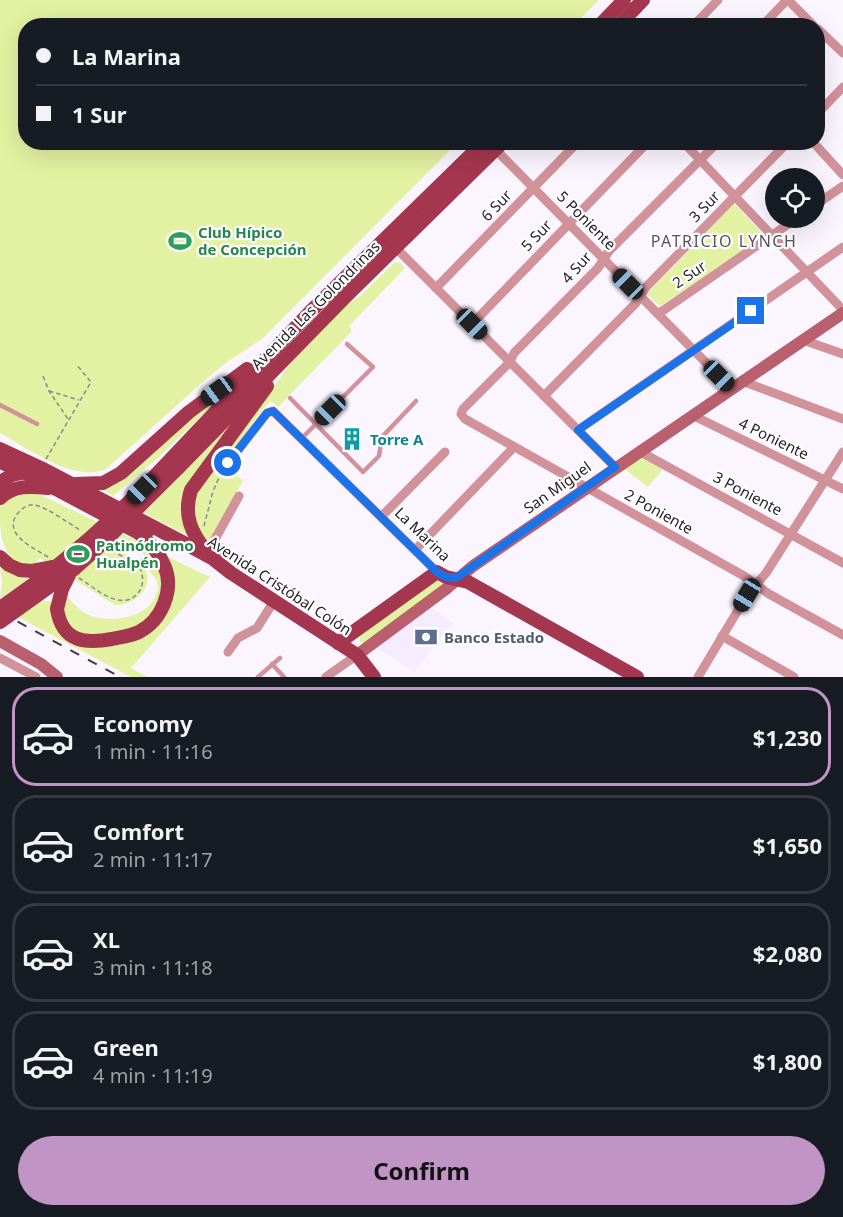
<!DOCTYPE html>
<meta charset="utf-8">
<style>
body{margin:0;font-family:"Noto Sans",sans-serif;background:#20242c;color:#f1f3f6;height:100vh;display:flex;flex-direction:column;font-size:22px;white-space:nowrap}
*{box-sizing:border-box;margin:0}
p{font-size:20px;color:#9ea1a6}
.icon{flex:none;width:33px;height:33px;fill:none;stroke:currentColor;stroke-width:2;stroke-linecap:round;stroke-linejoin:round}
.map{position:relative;height:677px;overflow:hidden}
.drawer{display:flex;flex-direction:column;background:#171b24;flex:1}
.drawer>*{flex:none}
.hud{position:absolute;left:18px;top:18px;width:807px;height:132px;border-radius:24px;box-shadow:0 6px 24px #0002;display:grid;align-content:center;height:132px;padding:0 18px;background:#171b24}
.controls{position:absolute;left:765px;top:168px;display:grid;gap:12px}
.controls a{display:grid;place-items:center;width:60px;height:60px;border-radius:50%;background:#171b24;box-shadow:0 6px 24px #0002;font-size:30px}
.end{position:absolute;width:27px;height:27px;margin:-14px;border:8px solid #1a73e8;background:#fff;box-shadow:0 0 0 3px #fff}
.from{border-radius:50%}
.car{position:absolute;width:18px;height:36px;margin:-18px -9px;border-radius:8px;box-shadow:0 0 4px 2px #0007;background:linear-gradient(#222 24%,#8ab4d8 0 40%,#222 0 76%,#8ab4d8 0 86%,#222 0)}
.hud b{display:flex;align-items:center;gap:21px;height:57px;font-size:22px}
.hud b+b{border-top:2px solid #363941}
.hud i{width:15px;height:15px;background:#f1f3f6}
ul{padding:10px 0 0;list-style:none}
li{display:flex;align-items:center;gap:18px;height:99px;margin:0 12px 9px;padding:0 6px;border:3px solid #363941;border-radius:24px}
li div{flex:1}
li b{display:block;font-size:22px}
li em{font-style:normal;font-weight:700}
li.active{border-color:#c095c6}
li>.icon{width:54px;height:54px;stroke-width:1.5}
.primary-button{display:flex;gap:12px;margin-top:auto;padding:12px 18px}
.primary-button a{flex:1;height:69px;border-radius:36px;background:#c095c6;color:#111;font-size:24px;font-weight:700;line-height:69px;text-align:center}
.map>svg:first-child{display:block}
</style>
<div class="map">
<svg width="843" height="677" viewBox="0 0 843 677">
<rect width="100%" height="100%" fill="#faf5ff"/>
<polygon fill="#f6ecff" points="429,606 453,623 414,672 376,647"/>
<g fill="#e3f1a2">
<path d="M0 0H599L573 26H26V142L457 143 262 339 227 362 205 380 106 469C73 483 28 448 0 433Z"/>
<polygon points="734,203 765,236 660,306 647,294"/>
<polygon points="395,262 401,263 405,268 349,326 352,331 278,407 271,401 261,411 223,464 243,481 208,543 194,523 193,498 295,357 344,307 360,296"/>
<polygon points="226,392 161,455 113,496 101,488"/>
<polygon points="244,409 183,496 180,507 187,535 144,513"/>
<polygon points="639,457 645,458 663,469 648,487 623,468"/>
<path d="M20 492 37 493 137 541C157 556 157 563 165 586 161 595 158 609 152 617 140 631 97 640 80 633 72 630 65 620 61 612L65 594C72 601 79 611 89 615 110 624 151 618 157 592 161 579 149 574 145 564 144 561 145 558 144 554L118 550C125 555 136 559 142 565 159 584 134 607 115 605L40 558 36 563 18 566C0 547 0 535 0 506Z"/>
<path d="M166 556 210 577 131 668 147 677H131L16 616 41 600 52 602 63 633 139 636C171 606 182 602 166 556Z"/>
<polygon points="0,565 19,576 29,578 0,599 2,582"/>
<polygon points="437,579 441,583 440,587 365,644 360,642 359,634"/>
</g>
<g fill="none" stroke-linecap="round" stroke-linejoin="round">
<g stroke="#8c8791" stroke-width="1.5" stroke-dasharray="4.5 3" stroke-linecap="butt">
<polyline points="43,376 49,391 68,419"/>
<polyline points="49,391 79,400"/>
<polyline points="46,459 91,382 76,364"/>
<polyline points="204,526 213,491 222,471"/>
<polyline points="112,550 131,562"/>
<path d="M48 557C34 548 1 534 18 513 22 508 28 504 34 505 47 507 68 523 80 530"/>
<path d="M79 578C95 588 121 613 138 593 144 587 143 577 141 570L131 562 147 558"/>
</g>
<g stroke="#d1929a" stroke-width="4.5">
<polyline points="290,398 363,472 379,456 382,437 416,401"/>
<polyline points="0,405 37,424"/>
<polyline points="302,438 373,367 347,344"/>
<polyline points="272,664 284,677"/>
<polyline points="258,677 280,658"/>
</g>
<g stroke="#d1929a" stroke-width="9">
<polyline points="788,0 814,26"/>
<polyline points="693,26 718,0"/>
<polyline points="762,26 787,0"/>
<polyline points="818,29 843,53"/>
<polyline points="818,113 843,87"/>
<polyline points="683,142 843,310"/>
<polyline points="718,142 609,251 598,268 514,353 510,362 463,409 461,414 465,419 744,576 769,594 843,635"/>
<polyline points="813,142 843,175"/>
<polyline points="496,150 731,388"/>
<polyline points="814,206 843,186"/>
<polyline points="396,248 615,467"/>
<polyline points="436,288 578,142"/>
<polyline points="658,314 797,218"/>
<polyline points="472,324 648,142"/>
<polyline points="803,340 843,354"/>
<polyline points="742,381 843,419"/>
<polyline points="544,396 636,303 646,287 788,142"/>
<polyline points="692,415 843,489"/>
<polyline points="578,430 843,247"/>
<polyline points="639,451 843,563"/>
<polyline points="228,463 267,413 273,411 437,572"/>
<polyline points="381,517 445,452"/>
<polyline points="415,550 514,447"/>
<polyline points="217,562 223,550 214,541 239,496"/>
<polyline points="722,636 794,677"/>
<polyline points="228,652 238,638 257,628 274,601"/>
<polyline points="0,658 36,677"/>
<polyline points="326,677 357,655"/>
<polyline points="698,677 747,595 766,573 843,452"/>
</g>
<g stroke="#b95f6e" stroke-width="12">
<polyline points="0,641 41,664 57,677"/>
<polyline points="357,655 446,589 473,566 843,313"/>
</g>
<g stroke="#a5364f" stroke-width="14">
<polyline points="599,26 624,0"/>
<polyline points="618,26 643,0"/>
<polyline points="0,449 41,468 186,544 212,558 231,573 357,655 374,677"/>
<polyline points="0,462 24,472 139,533 147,532"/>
<polyline points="178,468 346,296 503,142"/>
<polyline points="150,481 311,311 484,142"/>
<polyline points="0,482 12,475 26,472"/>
<polyline points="76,484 103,483 121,473 189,412 247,369"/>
<path d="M0 498C14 485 30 486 48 488"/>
<path d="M207 552C191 533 183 515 191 490L267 386"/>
<polyline points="0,557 9,565 20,570"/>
<polyline points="74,569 101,545"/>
<path d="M57 609C62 642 85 644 112 639 121 637 130 636 139 632 162 620 175 589 164 565 159 552 149 543 139 533"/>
<polyline points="338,643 437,572 446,577 468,582 637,677"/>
</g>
<polyline stroke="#403b44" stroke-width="2" stroke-dasharray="10 10" stroke-linecap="butt" points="0,612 120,677"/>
<g stroke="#a5364f" stroke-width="14">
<polyline points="101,545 178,468"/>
<polyline points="20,570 32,571 53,567"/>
<path d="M0 608C56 570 103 529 150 481"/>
<polyline points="57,609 62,589 69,575"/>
<polyline points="0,622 74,569"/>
</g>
</g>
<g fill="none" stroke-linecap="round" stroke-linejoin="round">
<polyline stroke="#1a73e8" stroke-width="8" points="228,463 267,413 273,411 437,572 446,577 456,578 615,467 578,430 751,311"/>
</g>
<defs>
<g id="stadium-bare" transform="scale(1.8)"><path d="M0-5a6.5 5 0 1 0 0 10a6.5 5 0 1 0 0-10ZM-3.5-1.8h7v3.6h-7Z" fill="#2e9e5b" stroke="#fff" stroke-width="2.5" paint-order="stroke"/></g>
<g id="building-bare" transform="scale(1.8)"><path d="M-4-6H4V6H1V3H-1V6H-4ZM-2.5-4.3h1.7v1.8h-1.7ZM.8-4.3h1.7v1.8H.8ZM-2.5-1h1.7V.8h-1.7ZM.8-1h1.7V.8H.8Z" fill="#0f9aa8" stroke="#fff" stroke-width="2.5" paint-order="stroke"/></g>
<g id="bank-bare" transform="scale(1.8)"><path d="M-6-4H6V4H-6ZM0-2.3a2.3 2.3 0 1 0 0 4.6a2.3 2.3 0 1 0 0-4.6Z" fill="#5c6f8a" stroke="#fff" stroke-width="2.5" paint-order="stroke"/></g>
</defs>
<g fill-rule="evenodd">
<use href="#stadium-bare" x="180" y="241"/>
<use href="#building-bare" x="352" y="439"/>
<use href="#stadium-bare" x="78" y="554"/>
<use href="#bank-bare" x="426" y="637"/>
</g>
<g text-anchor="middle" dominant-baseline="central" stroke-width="4.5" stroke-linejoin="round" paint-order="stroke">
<g font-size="15" fill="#26212a" stroke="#fff">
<text transform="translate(496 205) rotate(-46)">6 Sur</text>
<text transform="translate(704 206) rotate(-46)">3 Sur</text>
<text transform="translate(587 220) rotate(45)">5 Poniente</text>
<text transform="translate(536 235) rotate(-46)">5 Sur</text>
<text transform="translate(576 267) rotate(-48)">4 Sur</text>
<text transform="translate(689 274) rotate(-34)">2 Sur</text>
<text transform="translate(315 305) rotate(-45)">Avenida Las Golondrinas</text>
<text transform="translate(774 438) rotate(26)">4 Poniente</text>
<text transform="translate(557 487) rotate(-35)">San Miguel</text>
<text transform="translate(748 493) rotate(28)">3 Poniente</text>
<text transform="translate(659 511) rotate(29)">2 Poniente</text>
<text transform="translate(423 534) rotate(44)">La Marina</text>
<text transform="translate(280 585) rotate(33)">Avenida Cristóbal Colón</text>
</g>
<g font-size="15" font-weight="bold" fill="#27864d" stroke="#fff" text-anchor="start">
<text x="198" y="232">Club Hípico<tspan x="198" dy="17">de Concepción</tspan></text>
<text x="96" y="545">Patinódromo<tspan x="96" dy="17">Hualpén</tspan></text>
</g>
<g font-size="15" font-weight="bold" fill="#0d838f" stroke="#fff" text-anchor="start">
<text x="370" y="439">Torre A</text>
</g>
<g font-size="15" font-weight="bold" fill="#4e5e75" stroke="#fff" text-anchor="start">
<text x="444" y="637">Banco Estado</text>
</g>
<g font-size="16" letter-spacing="1.5" fill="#5b5064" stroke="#fff">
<text x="724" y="241">PATRICIO LYNCH</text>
</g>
</g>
</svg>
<div class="controls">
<a><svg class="icon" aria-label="locate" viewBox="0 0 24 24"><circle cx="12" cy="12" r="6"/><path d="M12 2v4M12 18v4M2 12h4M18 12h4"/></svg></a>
</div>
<i class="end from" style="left:228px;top:463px"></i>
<i class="end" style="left:751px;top:311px"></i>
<i class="car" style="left:628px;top:284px;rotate:315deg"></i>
<i class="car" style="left:472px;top:324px;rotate:135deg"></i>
<i class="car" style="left:719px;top:376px;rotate:135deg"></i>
<i class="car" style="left:217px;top:391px;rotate:234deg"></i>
<i class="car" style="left:330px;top:410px;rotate:225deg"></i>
<i class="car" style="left:142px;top:489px;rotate:225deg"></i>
<i class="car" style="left:747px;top:595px;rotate:211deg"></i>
<div class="hud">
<b><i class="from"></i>La Marina</b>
<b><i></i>1 Sur</b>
</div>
</div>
<section class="drawer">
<ul>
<li class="active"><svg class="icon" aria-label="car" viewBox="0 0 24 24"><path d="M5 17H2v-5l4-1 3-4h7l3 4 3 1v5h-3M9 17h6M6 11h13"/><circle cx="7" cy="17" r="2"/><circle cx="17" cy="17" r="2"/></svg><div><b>Economy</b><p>1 min · 11:16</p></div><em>$1,230</em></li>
<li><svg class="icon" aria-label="car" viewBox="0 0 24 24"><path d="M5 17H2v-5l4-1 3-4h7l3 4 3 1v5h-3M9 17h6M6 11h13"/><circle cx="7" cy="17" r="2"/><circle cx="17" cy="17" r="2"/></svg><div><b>Comfort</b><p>2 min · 11:17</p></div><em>$1,650</em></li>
<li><svg class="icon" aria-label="car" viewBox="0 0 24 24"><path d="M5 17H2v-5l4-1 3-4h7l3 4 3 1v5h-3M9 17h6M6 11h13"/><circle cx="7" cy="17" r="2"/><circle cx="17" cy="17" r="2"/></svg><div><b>XL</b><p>3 min · 11:18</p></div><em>$2,080</em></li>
<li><svg class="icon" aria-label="car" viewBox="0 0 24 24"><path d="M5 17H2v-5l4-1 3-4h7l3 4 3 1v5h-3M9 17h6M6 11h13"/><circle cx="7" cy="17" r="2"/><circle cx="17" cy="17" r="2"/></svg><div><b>Green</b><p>4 min · 11:19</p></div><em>$1,800</em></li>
</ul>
<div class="primary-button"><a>Confirm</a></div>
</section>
